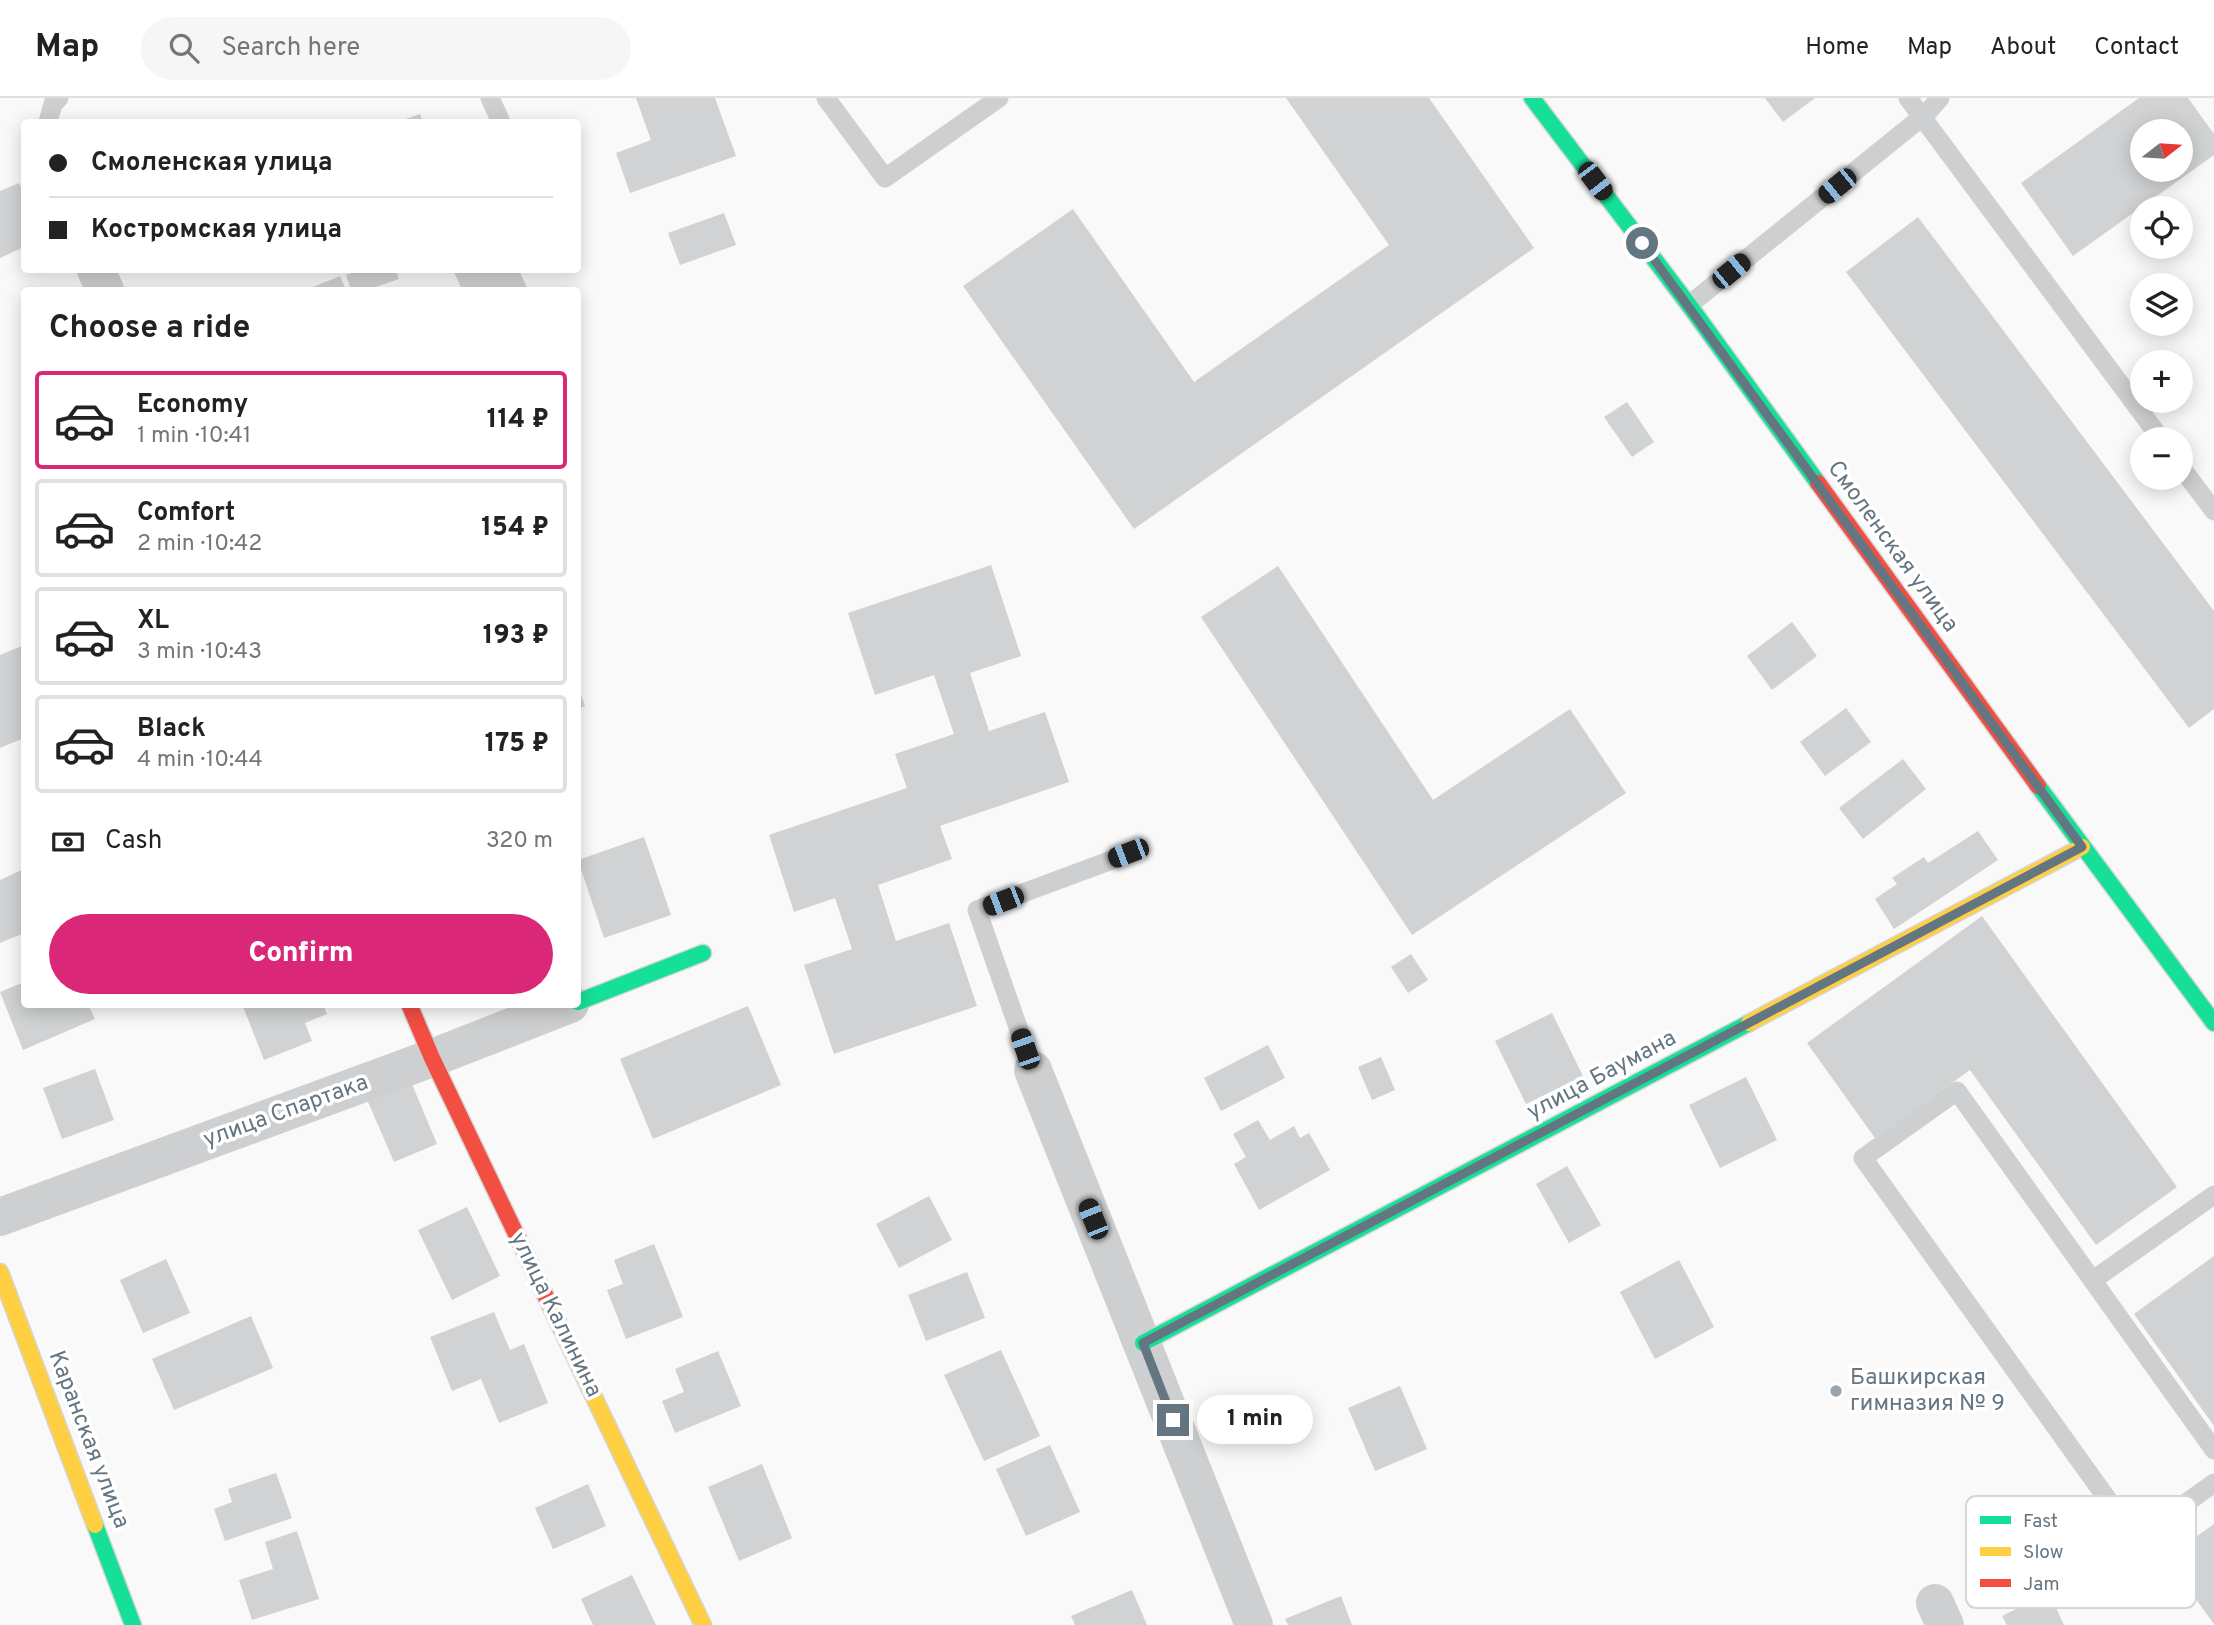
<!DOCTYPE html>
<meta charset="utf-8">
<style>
body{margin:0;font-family:Overpass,sans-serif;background:#f6f6f6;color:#222;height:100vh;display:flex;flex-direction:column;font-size:26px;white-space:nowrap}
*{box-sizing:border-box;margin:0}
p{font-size:23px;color:#767676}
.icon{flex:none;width:38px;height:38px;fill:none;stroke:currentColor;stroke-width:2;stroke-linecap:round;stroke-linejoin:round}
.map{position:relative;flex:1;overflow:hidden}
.sheet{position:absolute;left:21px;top:189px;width:560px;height:721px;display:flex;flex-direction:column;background:#fff;border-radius:7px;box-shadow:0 4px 18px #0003}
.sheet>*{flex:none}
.guide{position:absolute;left:21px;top:21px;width:560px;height:154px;border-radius:7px;box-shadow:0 4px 18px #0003;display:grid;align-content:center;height:154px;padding:0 28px;background:#fff}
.needle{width:46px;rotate:73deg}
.controls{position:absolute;left:2130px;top:21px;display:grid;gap:14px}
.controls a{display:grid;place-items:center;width:63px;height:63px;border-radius:50%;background:#fff;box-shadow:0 4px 18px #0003;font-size:35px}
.end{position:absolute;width:32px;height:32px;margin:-16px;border:9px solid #657683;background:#fff;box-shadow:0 0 0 4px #fff}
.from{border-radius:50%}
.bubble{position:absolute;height:49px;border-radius:24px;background:#fff;box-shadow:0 4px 18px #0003;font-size:23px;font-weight:800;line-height:49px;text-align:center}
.car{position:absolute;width:21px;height:42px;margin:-21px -10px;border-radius:9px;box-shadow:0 0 5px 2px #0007;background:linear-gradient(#222 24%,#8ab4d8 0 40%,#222 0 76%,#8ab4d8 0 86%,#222 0)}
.guide b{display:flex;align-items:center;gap:24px;height:66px;font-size:26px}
.guide b+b{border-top:2px solid #e0e0e0}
.guide i{width:18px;height:18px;background:#222}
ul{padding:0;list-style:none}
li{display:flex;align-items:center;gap:21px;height:98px;margin:0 14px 10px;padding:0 14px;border:4px solid #e0e0e0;border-radius:7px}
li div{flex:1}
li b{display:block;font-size:26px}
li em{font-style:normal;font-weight:800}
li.on{border-color:#db2777}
li>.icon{width:63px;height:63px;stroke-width:1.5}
h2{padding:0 28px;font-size:32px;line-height:84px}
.pay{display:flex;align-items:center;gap:18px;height:77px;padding:0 28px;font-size:26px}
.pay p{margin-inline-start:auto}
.action{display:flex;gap:14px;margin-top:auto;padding:14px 28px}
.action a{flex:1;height:80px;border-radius:42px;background:#db2777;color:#fff;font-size:28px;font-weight:800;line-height:80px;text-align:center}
header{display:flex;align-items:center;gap:42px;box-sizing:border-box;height:98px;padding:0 35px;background:#fff;border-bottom:2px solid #e0e0e0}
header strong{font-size:33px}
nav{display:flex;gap:38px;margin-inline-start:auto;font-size:24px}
.search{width:490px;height:63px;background:#f6f6f6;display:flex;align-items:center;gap:18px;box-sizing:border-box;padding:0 24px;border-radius:38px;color:#767676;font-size:26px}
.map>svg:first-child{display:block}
</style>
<header>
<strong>Map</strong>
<div class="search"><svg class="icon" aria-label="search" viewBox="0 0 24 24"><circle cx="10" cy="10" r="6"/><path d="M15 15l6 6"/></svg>Search here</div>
<nav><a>Home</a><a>Map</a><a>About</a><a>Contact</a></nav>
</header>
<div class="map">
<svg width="2214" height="1527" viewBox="0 0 2214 1527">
<rect width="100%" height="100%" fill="#f9f9f9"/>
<g fill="#d0d2d3" fill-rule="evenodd">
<polygon points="636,0 715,0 736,58 630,95 616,55 651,42"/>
<polygon points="1286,0 1429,0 1534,150 1134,431 963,188 1073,111 1194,284 1389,147"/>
<polygon points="1765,0 1815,0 1783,24"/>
<path d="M2139 0H2188L2214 36V57L2073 158 2021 85ZM2142 33H2180V72H2142Z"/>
<polygon points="420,16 423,24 397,24"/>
<polygon points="19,85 24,97 24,149 0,160 0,93"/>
<polygon points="724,115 736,147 680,167 668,135"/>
<polygon points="1918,119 2214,513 2214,611 2189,630 1846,174"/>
<polygon points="360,172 396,172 399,181 367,192 351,192 346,177"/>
<polygon points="453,172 519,172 528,192 462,192"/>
<polygon points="340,178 346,192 314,192 313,189"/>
<polygon points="1627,304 1654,344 1632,359 1604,319"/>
<polygon points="991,467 1021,558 970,575 989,633 1045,614 1069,684 940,728 952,761 878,787 896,843 949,825 977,908 834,956 804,867 852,851 835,800 794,814 769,737 907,690 895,656 954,636 934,577 875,597 848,515"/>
<polygon points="1278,468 1433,702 1570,611 1626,695 1412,837 1201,519"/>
<polygon points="1792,524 1817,558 1772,592 1747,558"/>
<polygon points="24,547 24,640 0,650 0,557"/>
<polygon points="578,588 585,608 578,611"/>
<polygon points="1846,610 1871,644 1825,678 1800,644"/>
<polygon points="1903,661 1926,691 1863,741 1839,710"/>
<polygon points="1978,733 1998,762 1894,831 1875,801 1897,786 1892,780 1924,759 1928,765"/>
<polygon points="644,739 671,817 604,840 578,762"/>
<polygon points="24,771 24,835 0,845 0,782"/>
<polygon points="1982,818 2177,1089 2096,1147 1970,972 1875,1040 1807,945"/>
<polygon points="1411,856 1428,882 1408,895 1391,869"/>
<polygon points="24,884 24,906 88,906 95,921 23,952 0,894"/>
<polygon points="242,906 323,906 327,916 305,925 312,943 264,962"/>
<polygon points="748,908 781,987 653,1041 620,961"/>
<polygon points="1552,915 1583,978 1526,1006 1495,943"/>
<polygon points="1268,947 1285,980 1221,1013 1204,980"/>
<polygon points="1381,959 1395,992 1372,1002 1358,969"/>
<polygon points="95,971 114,1022 62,1041 43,990"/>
<polygon points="409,979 437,1046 394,1064 365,997"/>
<polygon points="1746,979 1777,1042 1720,1070 1689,1007"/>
<polygon points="1258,1022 1270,1042 1294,1028 1300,1040 1309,1035 1330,1072 1259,1112 1234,1066 1246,1059 1233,1036"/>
<polygon points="1567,1068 1601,1127 1569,1145 1536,1086"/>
<polygon points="929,1098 952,1142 899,1170 876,1126"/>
<polygon points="467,1109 500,1178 452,1202 418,1132"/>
<polygon points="654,1146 683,1219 626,1241 607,1192 623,1186 614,1162"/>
<polygon points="2214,1158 2214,1328 2134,1216"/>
<polygon points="166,1161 190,1215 143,1235 120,1182"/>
<polygon points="1679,1162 1714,1229 1655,1261 1620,1194"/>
<polygon points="967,1174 985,1220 926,1243 908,1197"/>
<polygon points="494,1214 510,1252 524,1246 548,1305 499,1325 481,1281 452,1293 430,1239"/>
<polygon points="251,1218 273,1270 174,1312 152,1261"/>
<polygon points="1001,1252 1040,1338 984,1363 944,1277"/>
<polygon points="718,1253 741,1308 675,1335 662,1303 684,1294 675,1271"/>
<polygon points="1400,1288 1427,1351 1375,1373 1348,1310"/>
<polygon points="1050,1347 1080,1414 1026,1438 996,1371"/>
<polygon points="762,1366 792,1440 739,1463 708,1389"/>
<polygon points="276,1375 292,1420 225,1443 214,1411 232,1404 228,1391"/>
<polygon points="588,1386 606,1428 553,1451 535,1410"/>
<polygon points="2214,1426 2214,1526 2166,1460"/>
<polygon points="297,1433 319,1501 252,1522 239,1482 273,1471 265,1444"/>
<polygon points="632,1477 656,1527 593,1527 581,1501"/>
<polygon points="1132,1492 1147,1527 1075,1527 1071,1518"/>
<polygon points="2049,1495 2064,1527 2007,1527 2002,1518"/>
<polygon points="1341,1498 1352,1527 1288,1527 1285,1521"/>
</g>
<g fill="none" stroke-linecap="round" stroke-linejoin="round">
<g stroke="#d5d6d7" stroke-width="19">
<g id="fast">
<polyline points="1532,0 1689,207 1818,385"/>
<polyline points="2038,688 2214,925"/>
<polyline points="578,904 703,855"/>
<polyline points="1143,1245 1749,925"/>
<polyline points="95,1427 133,1527"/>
</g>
</g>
<g stroke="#d5d6d7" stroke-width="19">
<g id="slow">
<polyline points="1749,925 2082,749"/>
<polyline points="0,1174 95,1427"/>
<polyline points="547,1201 703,1527"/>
</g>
</g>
<g stroke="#d5d6d7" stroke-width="19">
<g id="jam">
<polyline points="1818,385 2038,688"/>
<polyline points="409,906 432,960 547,1201"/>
</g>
</g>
<g stroke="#cecfd0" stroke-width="19">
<polyline points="490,0 501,24"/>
<polyline points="826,0 885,80 999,0"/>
<polyline points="1908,0 2161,341"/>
<polyline points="48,24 53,6 59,0"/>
<polyline points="1689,207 1927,15 1940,0"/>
<polyline points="2180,368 2214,413"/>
<polyline points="1033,972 977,812 1128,756"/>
<polyline points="2093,1182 2214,1097"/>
<polyline points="2214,1352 1957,993 1863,1060 2136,1441 2214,1385"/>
</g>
<g stroke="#cecfd0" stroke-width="38">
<polyline points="96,172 105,192"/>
<polyline points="1033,972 1254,1527"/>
<polyline points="0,1119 432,960 570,906"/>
<polyline points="1935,1505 1945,1527"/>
</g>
<use href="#fast" stroke="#16e098" stroke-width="16"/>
<use href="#slow" stroke="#ffcf43" stroke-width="16"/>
<use href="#jam" stroke="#f24e42" stroke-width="16"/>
</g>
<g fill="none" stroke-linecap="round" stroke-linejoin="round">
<polyline stroke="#657683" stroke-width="9" points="1173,1322 1143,1245 2082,749 1642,145"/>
</g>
<circle fill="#99a4ac" stroke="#fff" stroke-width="2.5" cx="1836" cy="1293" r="7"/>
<g text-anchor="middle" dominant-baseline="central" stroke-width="7" stroke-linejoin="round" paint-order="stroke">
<g font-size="23" fill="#657683" stroke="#fff">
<text transform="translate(1892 449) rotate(54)">Смоленская улица</text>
<text transform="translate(1602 978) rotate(-28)">улица Баумана</text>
<text transform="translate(286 1014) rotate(-20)">улица Спартака</text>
<text transform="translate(555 1217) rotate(64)">улица Калинина</text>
<text transform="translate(88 1342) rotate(69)">Каранская улица</text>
</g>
<g font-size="23" fill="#657683" stroke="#fff" text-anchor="start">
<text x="1850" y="1280">Башкирская<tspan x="1850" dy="26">гимназия № 9</tspan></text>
</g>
</g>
<rect x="1966" y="1398" width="230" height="112" rx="10" fill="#fff" stroke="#d1d6da" stroke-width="2"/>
<rect x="1980" y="1418" width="31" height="8" fill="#16e098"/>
<rect x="1980" y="1449" width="31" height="9" fill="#ffcf43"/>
<rect x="1980" y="1481" width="31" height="8" fill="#f24e42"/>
<g font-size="19" fill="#657683">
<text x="2023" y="1429">Fast</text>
<text x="2023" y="1460">Slow</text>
<text x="2023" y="1492">Jam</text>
</g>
</svg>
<div class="controls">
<a><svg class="needle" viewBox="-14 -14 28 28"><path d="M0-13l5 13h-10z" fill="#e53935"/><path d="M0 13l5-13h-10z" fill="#767676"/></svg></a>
<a><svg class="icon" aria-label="locate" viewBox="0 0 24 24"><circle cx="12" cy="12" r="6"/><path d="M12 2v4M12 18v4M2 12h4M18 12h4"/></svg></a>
<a><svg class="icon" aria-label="layers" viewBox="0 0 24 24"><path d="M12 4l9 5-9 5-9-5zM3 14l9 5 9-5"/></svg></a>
<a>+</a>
<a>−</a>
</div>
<i class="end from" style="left:1642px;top:145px"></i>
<i class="end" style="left:1173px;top:1322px"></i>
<div class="bubble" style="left:1197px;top:1297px;width:116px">1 min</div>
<i class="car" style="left:1595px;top:83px;rotate:143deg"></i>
<i class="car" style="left:1837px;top:88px;rotate:231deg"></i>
<i class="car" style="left:1731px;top:173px;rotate:51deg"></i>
<i class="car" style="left:1128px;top:755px;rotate:249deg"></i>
<i class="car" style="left:1003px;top:803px;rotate:249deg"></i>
<i class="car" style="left:1025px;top:951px;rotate:341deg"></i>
<i class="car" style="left:1093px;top:1121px;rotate:338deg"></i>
<div class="guide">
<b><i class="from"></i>Смоленская улица</b>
<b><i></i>Костромская улица</b>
</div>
<section class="sheet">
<h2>Choose a ride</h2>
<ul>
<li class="on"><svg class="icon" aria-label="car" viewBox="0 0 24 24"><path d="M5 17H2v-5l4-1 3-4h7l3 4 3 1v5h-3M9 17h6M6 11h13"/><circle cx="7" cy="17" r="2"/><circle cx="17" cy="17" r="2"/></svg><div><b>Economy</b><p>1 min · 10:41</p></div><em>114 ₽</em></li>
<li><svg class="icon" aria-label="car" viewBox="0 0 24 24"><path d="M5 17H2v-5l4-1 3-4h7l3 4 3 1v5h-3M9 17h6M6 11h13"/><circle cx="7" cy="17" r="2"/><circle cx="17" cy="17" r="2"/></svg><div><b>Comfort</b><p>2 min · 10:42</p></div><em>154 ₽</em></li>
<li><svg class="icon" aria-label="car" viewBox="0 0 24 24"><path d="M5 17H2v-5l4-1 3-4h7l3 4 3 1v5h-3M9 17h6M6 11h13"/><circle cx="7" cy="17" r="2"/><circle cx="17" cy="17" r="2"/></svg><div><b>XL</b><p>3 min · 10:43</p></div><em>193 ₽</em></li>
<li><svg class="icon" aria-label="car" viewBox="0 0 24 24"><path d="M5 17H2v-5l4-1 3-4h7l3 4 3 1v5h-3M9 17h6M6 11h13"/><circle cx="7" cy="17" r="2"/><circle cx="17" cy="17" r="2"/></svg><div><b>Black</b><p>4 min · 10:44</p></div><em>175 ₽</em></li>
</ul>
<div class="pay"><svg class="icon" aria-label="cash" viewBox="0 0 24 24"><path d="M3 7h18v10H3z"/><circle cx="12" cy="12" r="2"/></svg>Cash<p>320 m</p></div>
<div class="action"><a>Confirm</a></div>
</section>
</div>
